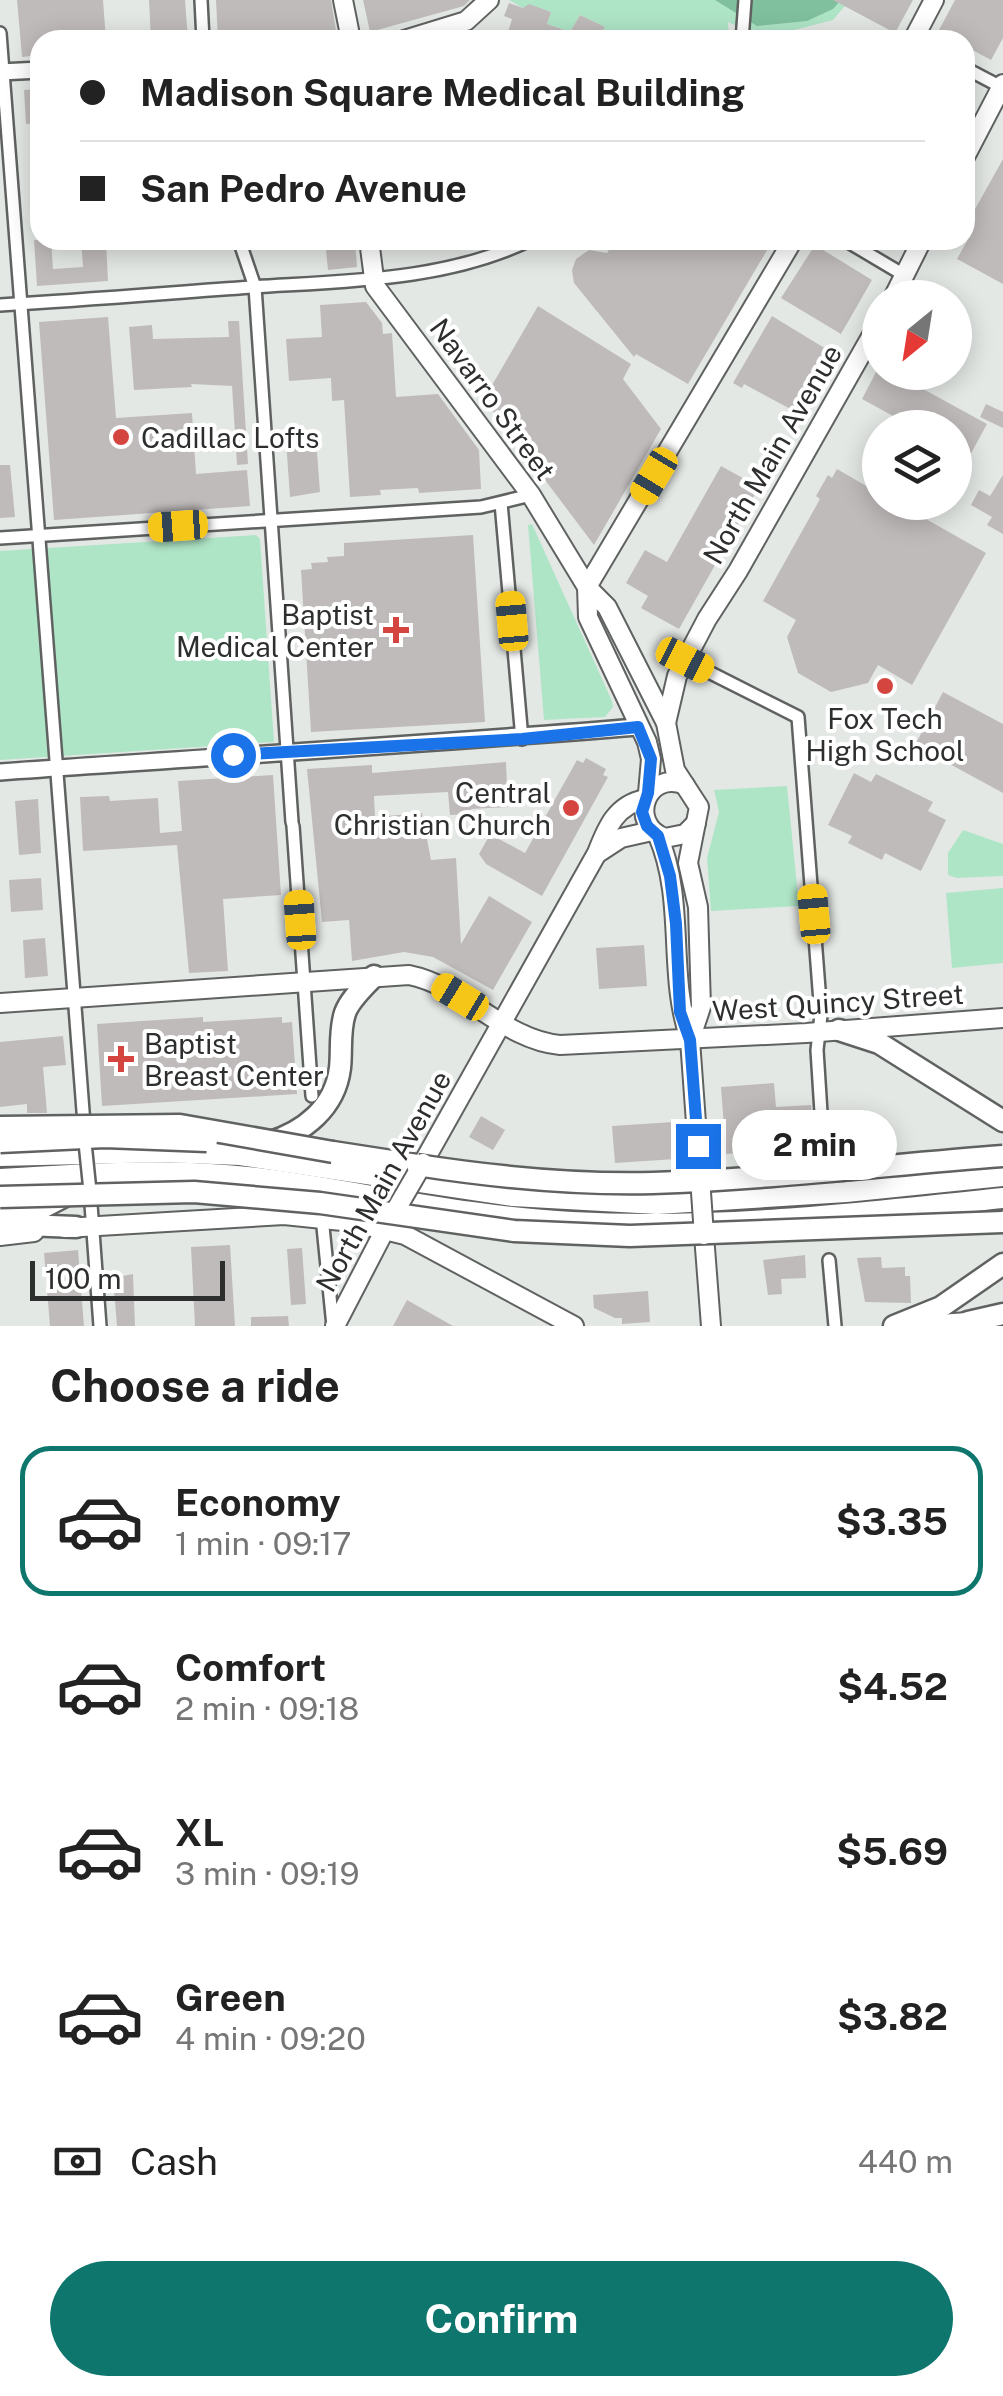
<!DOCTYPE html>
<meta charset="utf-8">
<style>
body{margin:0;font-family:"Public Sans",sans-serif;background:#f6f6f6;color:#222;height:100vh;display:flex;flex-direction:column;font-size:38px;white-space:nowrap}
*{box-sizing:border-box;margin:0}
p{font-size:32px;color:#767676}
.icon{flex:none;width:55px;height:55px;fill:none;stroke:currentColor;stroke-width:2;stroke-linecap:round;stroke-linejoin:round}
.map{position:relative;height:1326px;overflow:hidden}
.sheet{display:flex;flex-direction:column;background:#fff;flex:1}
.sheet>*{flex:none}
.guide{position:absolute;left:30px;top:30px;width:945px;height:220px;border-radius:30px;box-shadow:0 5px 25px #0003;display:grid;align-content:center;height:220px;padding:0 50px;background:#fff}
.needle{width:65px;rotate:210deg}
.tools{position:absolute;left:862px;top:280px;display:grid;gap:20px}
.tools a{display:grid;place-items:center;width:110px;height:110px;border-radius:50%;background:#fff;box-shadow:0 5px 25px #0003;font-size:50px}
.scale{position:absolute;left:30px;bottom:25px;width:195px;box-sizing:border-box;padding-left:10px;border:5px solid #2d2f2e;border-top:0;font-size:28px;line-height:35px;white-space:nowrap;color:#2d2f2e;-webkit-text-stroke:8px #fff;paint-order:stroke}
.end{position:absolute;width:45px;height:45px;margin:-22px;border:12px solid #1a73e8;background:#fff;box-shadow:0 0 0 5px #fff}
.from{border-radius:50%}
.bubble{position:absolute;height:70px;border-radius:35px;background:#fff;box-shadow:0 5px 25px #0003;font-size:32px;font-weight:700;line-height:70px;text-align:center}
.car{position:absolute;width:30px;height:60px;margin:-30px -15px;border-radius:12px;box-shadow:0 0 8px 2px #0007;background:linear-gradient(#f5c518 24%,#345 0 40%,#f5c518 0 76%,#345 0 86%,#f5c518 0)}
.guide b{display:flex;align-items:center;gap:35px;height:95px;font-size:38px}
.guide b+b{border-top:2px solid #e0e0e0}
.guide i{width:25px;height:25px;background:#222}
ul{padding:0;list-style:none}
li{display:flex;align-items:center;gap:30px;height:150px;margin:0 20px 15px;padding:0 30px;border:5px solid transparent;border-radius:30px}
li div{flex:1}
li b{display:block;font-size:38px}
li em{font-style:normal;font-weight:700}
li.selected{border-color:#0f766e}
li>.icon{width:90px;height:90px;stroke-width:1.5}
h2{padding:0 50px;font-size:45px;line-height:120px}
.pay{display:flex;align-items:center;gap:25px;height:110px;padding:0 50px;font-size:38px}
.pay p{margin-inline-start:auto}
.action{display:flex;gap:20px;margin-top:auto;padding:20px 50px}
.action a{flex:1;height:115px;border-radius:60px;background:#0f766e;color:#fff;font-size:40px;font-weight:700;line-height:115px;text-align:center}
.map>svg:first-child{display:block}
</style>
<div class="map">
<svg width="1003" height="1326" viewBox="0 0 1003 1326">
<rect width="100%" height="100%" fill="#e4e8e5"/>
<g fill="#afe5c7">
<polygon points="509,0 850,0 833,20 794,30 757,35 728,22 729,40 598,40 605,27 580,15 570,32 547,24 551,12 530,5 523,8"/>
<polygon points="532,524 612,701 613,707 605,717 544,720 528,525"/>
<polygon points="256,535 260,539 274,742 0,760 0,551"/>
<polygon points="787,786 799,906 711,911 707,858 719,812 714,790"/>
<polygon points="963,830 1003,844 1003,876 957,878 948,875 948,853"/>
<polygon points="1003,888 1003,963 952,968 946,893"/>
</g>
<polygon fill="#80c09e" points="715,0 841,0 833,9 807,21 757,26"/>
<g fill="#c0bbbb">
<polygon points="17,0 103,0 106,40 40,40 40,55 22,57"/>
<polygon points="149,0 185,0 188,40 151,40"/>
<polygon points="216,0 331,0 337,36 218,40"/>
<polygon points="363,0 470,0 464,6 370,32"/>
<polygon points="833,0 913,0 895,33"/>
<polygon points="955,0 1003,0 1003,38 991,60 965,46 965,40 953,40 938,32"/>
<polygon points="509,3 523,8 529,4 551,12 547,24 570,32 580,15 605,27 598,40 518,40 507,36 512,19 504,16"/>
<polygon points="40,89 40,123 26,124 24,90"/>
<polygon points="1003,159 1003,284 957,259 967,241 965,206 974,211"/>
<polygon points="34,240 51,240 53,269 83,267 81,240 106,240 108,281 37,286"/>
<polygon points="325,240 355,240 357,267 328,270"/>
<polygon points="615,240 773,240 688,384 636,354 634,357 574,283 572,270 576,259 589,250 607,253"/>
<polygon points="815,245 872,280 841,334 781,298"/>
<polygon points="366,302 382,323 383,334 392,333 396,397 438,394 479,450 481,489 419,493 418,488 380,490 381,495 350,497 344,400 332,401 331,378 289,381 286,339 322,337 320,305"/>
<polygon points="538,306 631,364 623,379 661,429 594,545 484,399"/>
<polygon points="772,316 831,352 798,413 744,384 742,388 733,383"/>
<polygon points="108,317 116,418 192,413 196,474 247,470 250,506 54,520 39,322"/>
<polygon points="228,321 239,321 248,464 237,465 232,386 191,384 192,387 134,390 129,327 152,325 153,339 229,337"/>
<polygon points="876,372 892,372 987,424 969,457 955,449 955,428 915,428 862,399"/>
<polygon points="986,404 1003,412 1003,428 980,417"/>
<polygon points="316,439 320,492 290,497 286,441"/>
<polygon points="0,465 10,465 15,517 0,518"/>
<polygon points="721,466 759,487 679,629 641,608 648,596 626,583 645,550 667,562"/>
<polygon points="837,469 880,494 880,502 896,502 986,553 912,685 878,665 868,683 831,692 798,673 787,637 796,620 763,601 820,499 816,496 828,475 832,478"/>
<polygon points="1003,475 1003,534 987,525 992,517 971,505 979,490 990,496"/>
<polygon points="473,535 485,722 311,732 301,570 312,569 311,563 328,562 327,557 344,556 344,543"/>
<polygon points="943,692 1003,724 1003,793 915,745"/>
<polygon points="586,758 606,769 603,775 608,777 542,896 486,864 479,854 488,838 499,839 525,853 577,760 583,763"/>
<polygon points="506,762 508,807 471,809 471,814 450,815 448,792 374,796 375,817 422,813 431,860 456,858 461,944 489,896 532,922 493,990 433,957 404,952 352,961 349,920 322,922 307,769 372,765 372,773"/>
<polygon points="854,773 871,782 876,774 933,802 928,811 946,820 921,871 885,853 882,860 848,843 852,836 828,825"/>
<polygon points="273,775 281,895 223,899 228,971 189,973 177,845 83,851 80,797 109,796 110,801 158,798 160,833 182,831 178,781"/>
<polygon points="38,799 41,853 19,855 15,801"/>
<polygon points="41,878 43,910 11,912 9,880"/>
<polygon points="45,938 48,976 25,978 23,940"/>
<polygon points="644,945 647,986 599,989 596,948"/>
<polygon points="203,1017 203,1022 282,1017 282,1023 292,1022 297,1094 102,1106 97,1024"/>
<polygon points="63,1036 66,1065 43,1067 47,1113 27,1113 27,1104 0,1107 0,1042"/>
<polygon points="774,1083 776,1107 811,1105 812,1114 785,1116 786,1130 762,1132 764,1151 726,1154 721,1087"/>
<polygon points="481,1116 505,1130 493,1150 469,1137"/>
<polygon points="673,1122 676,1159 615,1163 612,1126"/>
<polygon points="230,1245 235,1326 195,1326 191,1247"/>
<polygon points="302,1248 306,1304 291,1305 287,1249"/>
<polygon points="78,1250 84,1326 50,1326 44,1253"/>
<polygon points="805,1255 806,1278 781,1279 782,1294 768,1295 763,1260"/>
<polygon points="881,1257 882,1268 905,1267 905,1276 910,1276 911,1303 865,1302 857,1258"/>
<polygon points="133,1274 135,1326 117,1326 113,1278"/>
<polygon points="648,1291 650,1322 622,1324 622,1318 615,1318 594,1308 593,1295"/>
<polygon points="407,1300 453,1326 393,1326"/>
<polygon points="288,1316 289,1326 251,1326 251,1317"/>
</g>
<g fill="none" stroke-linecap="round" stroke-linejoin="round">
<g stroke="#5f6260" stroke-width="16">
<g id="minor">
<polyline points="201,0 203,40"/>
<polyline points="0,33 84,1124"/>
<polyline points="742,40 745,0"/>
<polyline points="965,68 1003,88"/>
<polyline points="239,240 255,287 292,822"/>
<polyline points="845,240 904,275"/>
<path d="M0 305C84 300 168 293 252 287 345 281 445 281 530 240"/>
<polyline points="501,503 522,739"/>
<polyline points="0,538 481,507 531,495"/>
<polyline points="685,660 798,717 821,1015 817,1050 823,1144"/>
<polyline points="293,826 312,1096"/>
<polyline points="90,1191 100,1326"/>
<polyline points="322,1217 333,1326"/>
<polyline points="829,1260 835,1326"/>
</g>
</g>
<g stroke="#5f6260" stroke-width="20">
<g id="tertiary">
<polyline points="0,72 40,70"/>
<path d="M0 772C213 757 426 744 638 727"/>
</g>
</g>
<g stroke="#5f6260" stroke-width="22">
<g id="secondary">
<polyline points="343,0 351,40"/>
<polyline points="404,40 466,21 489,0"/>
<polyline points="913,40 934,0"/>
<polyline points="965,157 1003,84"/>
<polyline points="369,240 375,286 531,495 587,587 607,607 666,723 675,770 699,807 688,863 698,907 701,1007 690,1040"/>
<polyline points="893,298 922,240"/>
<polyline points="587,587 793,240"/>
<polyline points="587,587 588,617 647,742 651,759 648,793"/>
<polyline points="666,723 677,676 707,619 738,571 880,321"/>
<path d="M685 785C646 769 627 824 665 838L685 834 696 823"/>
<path d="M658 836C686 901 667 974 690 1039"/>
<polyline points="598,853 621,838 652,831"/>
<path d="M0 1003 409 975C464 986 504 1040 560 1045L806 1033 1003 1018"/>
<path d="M423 1163 597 853C607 827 616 805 645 799"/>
<polyline points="65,1228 284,1215 352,1222 405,1235 574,1326"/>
<polyline points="0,1236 34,1232"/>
<polyline points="335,1326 389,1222"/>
<polyline points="912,1326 982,1321"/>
</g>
</g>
<g stroke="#5f6260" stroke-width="22">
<g id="primary">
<polyline points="690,1040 700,1178"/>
<polyline points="704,1235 711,1326"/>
</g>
</g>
<g stroke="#5f6260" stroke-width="25">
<g id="motorway">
<polyline points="839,1030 879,1043 1003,1121"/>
<path d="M268 1143C304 1132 335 1108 340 1068 342 1050 339 1031 345 1013 350 999 364 987 374 976"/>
<polyline points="333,1152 417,1165"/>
<polyline points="0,1156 163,1152 240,1155 513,1196 657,1204 846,1192 1003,1176"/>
<path d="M0 1179C90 1173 182 1167 272 1180 372 1194 471 1217 572 1222 716 1230 860 1213 1003 1198"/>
<polyline points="0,1214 42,1208 69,1194"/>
<polyline points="0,1224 76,1227"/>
<polyline points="968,1322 1003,1314"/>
<polyline points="894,1326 941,1307 1003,1264"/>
</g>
</g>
<use href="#minor" stroke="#fff" stroke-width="11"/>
<use href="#tertiary" stroke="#fff" stroke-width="15"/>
<use href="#secondary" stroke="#fff" stroke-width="18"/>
<use href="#primary" stroke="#fff" stroke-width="18"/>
<use href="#motorway" stroke="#fff" stroke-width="20"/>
<g stroke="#5f6260" stroke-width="16" stroke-linecap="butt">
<polyline id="minor-bridge" points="84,1133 90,1191"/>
</g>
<g stroke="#5f6260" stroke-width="22" stroke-linecap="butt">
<polyline id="secondary-bridge" points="394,1213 423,1163"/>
</g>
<g stroke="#5f6260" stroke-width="22" stroke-linecap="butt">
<polyline id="primary-bridge" points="700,1178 704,1235"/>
</g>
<g stroke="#5f6260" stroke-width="25" stroke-linecap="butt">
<g id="motorway-bridge">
<polyline points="0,1127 180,1125 333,1152"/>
<polyline points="0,1142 105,1137 207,1141"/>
<path d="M417 1165C495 1177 574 1185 653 1183 770 1179 886 1165 1003 1156"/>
<polyline points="0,1197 194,1192 320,1203 514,1231 630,1236 1003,1222"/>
</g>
</g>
<use href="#minor-bridge" stroke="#fff" stroke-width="11"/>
<use href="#secondary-bridge" stroke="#fff" stroke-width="18"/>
<use href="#primary-bridge" stroke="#fff" stroke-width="18"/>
<use href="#motorway-bridge" stroke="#fff" stroke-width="20"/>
</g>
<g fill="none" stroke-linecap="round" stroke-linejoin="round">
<polyline stroke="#1a73e8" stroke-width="12" points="233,755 522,739 638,727 651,759 648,793 642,812 647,826 658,836 670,876 676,924 680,1012 690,1040 698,1146"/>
</g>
<g fill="#d44540" stroke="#fff" stroke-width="4">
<circle cx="121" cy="437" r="10"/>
<path d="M391 615h10v10h10v10h-10v10h-10v-10h-10v-10h10z"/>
<circle cx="885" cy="686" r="10"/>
<circle cx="571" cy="808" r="10"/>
<path d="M116 1044h10v10h10v10h-10v10h-10v-10h-10v-10h10z"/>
</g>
<g text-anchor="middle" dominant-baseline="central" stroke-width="8" stroke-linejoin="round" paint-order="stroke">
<g font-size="28" fill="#2d2f2e" stroke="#fff">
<text transform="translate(493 399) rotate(54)">Navarro Street</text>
<text transform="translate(772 454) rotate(-60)">North Main Avenue</text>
<text transform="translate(838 1002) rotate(-4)">West Quincy Street</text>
<text transform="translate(383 1181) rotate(-61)">North Main Avenue</text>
</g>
<g font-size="28" fill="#2d2f2e" stroke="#fff" text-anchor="start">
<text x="141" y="437">Cadillac Lofts</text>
<text x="374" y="614" text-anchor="end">Baptist<tspan x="374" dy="32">Medical Center</tspan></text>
<text x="885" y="718" text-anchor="middle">Fox Tech<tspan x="885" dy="32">High School</tspan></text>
<text x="551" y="792" text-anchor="end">Central<tspan x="551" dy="32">Christian Church</tspan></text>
<text x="144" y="1043">Baptist<tspan x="144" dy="32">Breast Center</tspan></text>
</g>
</g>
</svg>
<div class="tools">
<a><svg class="needle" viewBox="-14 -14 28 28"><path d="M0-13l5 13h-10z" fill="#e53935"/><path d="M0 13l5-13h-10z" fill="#767676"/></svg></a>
<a><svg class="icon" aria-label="layers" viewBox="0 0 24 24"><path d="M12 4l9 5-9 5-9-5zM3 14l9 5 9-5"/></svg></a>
</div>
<div class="scale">100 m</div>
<i class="end from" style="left:233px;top:755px"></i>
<i class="end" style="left:698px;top:1146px"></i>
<div class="bubble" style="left:732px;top:1110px;width:165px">2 min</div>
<i class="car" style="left:654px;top:476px;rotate:211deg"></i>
<i class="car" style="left:178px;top:526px;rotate:266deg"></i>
<i class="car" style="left:512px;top:621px;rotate:355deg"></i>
<i class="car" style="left:685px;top:660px;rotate:117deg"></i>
<i class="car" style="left:814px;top:914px;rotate:355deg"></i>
<i class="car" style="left:300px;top:920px;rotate:356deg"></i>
<i class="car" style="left:460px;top:997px;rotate:301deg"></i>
<div class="guide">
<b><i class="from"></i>Madison Square Medical Building</b>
<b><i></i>San Pedro Avenue</b>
</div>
</div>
<section class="sheet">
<h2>Choose a ride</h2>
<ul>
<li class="selected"><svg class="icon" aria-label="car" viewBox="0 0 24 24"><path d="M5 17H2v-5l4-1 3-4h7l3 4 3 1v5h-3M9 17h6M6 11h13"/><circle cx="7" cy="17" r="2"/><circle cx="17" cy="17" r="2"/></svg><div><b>Economy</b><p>1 min · 09:17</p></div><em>$3.35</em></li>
<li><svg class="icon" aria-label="car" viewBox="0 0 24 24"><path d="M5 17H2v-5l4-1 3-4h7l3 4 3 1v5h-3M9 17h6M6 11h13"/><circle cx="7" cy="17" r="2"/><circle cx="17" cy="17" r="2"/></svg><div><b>Comfort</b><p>2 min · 09:18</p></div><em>$4.52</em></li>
<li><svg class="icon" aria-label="car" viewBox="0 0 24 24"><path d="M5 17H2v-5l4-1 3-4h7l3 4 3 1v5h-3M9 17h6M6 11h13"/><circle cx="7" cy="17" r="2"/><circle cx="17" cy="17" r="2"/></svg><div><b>XL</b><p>3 min · 09:19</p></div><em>$5.69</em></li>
<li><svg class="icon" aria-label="car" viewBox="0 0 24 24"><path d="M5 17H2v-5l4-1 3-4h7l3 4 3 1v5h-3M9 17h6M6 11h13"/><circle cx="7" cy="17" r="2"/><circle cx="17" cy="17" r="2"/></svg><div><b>Green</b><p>4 min · 09:20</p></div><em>$3.82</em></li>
</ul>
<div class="pay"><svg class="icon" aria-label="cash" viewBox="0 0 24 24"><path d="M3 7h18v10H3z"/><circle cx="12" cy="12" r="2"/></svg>Cash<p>440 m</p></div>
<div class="action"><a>Confirm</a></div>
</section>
